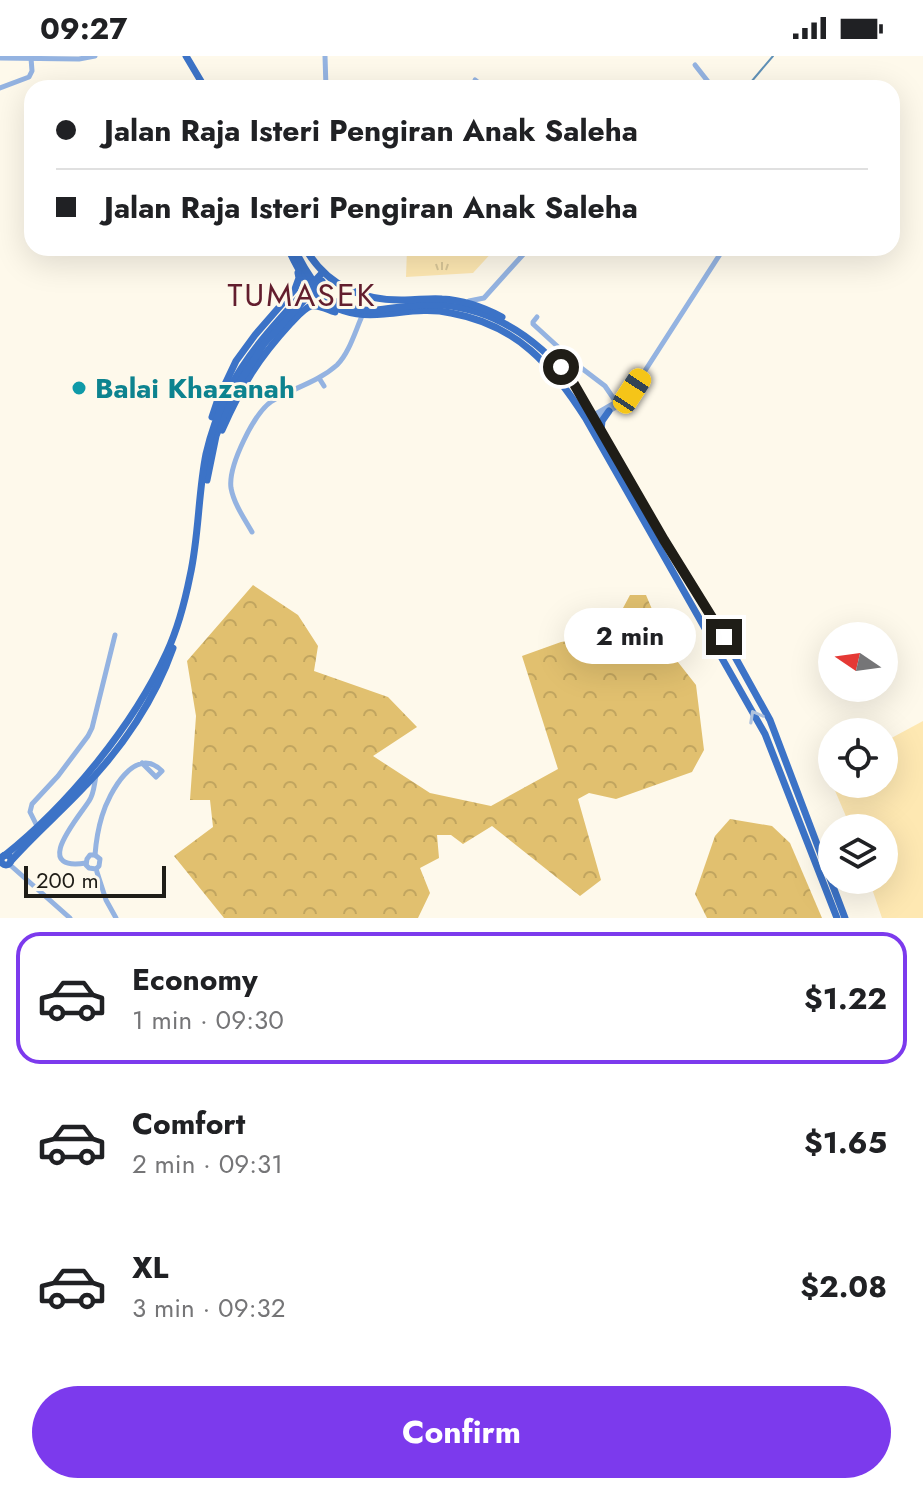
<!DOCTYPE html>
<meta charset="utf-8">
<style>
body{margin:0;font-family:Jost,sans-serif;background:#f2f2f2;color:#202124;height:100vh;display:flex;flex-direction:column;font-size:30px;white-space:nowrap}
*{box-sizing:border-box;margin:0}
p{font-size:26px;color:#757577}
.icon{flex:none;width:44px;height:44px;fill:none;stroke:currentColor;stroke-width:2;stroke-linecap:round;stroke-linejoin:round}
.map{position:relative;height:862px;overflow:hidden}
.sheet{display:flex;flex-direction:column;background:#fff;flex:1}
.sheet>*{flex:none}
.hud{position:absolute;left:24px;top:24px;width:876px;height:176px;border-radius:24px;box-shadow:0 8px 32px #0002;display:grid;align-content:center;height:176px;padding:0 32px;background:#fff}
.needle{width:52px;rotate:283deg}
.buttons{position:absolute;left:818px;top:566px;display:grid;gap:16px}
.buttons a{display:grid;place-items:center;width:80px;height:80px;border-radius:50%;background:#fff;box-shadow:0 8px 32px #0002;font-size:40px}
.scale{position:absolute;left:24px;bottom:20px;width:142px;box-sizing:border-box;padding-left:8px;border:4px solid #1f1d17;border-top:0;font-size:22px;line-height:28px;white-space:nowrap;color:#1f1d17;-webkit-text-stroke:6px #fef9eb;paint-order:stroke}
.end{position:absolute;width:36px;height:36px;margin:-18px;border:10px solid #1f1d17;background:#fff;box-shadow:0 0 0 4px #fff}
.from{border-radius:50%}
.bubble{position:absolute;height:56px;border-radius:28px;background:#fff;box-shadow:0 8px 32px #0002;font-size:26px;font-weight:700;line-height:56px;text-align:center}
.car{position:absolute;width:24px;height:48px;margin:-24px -12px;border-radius:10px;box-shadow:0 0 6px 2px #0007;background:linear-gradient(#f5c518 24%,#345 0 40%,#f5c518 0 76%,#345 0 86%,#f5c518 0)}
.hud b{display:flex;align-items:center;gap:28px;height:76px;font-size:30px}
.hud b+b{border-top:2px solid #e0e0e0}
.hud i{width:20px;height:20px;background:#202124}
ul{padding:14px 0 0;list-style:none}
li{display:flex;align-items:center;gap:24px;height:132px;margin:0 16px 12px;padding:0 16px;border:4px solid transparent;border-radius:24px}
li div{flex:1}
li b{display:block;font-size:30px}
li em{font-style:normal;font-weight:700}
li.selected{border-color:#7c3aed}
li>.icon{width:72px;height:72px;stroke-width:1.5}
.primary-button{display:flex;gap:16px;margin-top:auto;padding:16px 32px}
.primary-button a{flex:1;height:92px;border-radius:48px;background:#7c3aed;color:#fff;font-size:32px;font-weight:700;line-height:92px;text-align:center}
.status{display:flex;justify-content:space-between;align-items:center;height:56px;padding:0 40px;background:#fff;direction:ltr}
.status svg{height:22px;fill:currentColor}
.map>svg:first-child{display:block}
</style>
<div class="status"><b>09:27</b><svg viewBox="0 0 49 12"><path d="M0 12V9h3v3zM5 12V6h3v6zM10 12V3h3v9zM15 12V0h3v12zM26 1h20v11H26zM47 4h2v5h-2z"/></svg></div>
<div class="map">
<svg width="923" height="862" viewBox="0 0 923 862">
<defs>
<pattern id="grass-tufts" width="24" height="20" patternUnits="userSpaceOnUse" patternTransform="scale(2)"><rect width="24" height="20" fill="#fee8b2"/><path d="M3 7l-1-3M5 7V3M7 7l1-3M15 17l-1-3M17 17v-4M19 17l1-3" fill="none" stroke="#d9c798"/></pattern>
<pattern id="forest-crowns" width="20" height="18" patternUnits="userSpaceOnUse" patternTransform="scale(2)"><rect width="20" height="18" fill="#e1c06f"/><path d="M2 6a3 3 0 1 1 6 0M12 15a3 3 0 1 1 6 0" fill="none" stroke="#c1a55f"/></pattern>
</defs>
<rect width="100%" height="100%" fill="#fef9eb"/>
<polygon fill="url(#grass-tufts)" points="407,192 496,192 473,217 406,221"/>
<g fill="url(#forest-crowns)">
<polygon points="253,529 298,559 318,590 314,615 388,641 417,671 373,700 430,737 491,750 558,713 522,600 561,586 586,582 601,593 630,539 646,539 670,596 696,629 704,694 692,716 616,743 589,737 578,743 601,824 580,840 492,770 463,788 451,779 437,779 439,802 420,812 430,837 418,862 224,862 174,800 213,771 210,744 190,744 196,660 187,605"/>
<polygon points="730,763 772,770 790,787 822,862 707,862 695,838 715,780"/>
</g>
<polygon fill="#fee8b2" points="923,665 923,862 882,862 869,824 884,824 884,772 851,772 827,716 832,713 832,728 884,728 884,686"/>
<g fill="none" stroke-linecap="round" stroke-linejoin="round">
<polyline stroke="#6091b7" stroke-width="2" points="746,32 773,0"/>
<g stroke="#94b3e1" stroke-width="5">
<polyline points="325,0 326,32"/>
<polyline points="0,2 79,3 95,0"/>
<polyline points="695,9 713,32"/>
<polyline points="475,24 485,32"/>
<polyline points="0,32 29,21 32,15 31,2"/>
<polyline points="469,245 484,242 529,192"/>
<polyline points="537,261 533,266 533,268 580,311 605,330 618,349"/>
<polyline points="319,322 324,330"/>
<polyline points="592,360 618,345"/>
<polyline points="593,364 616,351 632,335 724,192"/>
<path d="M252 476C244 462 234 448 231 432 228 410 254 357 272 345 293 332 318 326 337 309 349 297 355 276 362 260"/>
<polyline points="37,770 30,756 32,748 58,720 88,680 92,672 115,579"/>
<path d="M95 799C96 786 98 773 102 760 109 737 135 688 162 715L156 721 142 707"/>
<path d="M86 807C30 816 79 761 89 745 94 738 94 729 96 720"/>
<polyline points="9,808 70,862"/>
<polyline points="96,813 89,812 86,809 87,803 90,799 95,799 100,803 99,810 96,813 106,844 116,862"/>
</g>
<g stroke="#3c73c7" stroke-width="7">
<polyline points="186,0 205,32"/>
<path d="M288 192C308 237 330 264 384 258 407 256 428 252 451 257 517 269 552 309 586 363L765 678 837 862"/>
<path d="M294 192C311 227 331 258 375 254 397 252 419 247 442 249 497 254 541 286 574 328L664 484 724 581 770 664 845 862"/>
<path d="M305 192C327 230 361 245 405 244 417 244 430 242 442 243 464 244 483 251 502 261"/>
<polyline points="212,361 218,343 236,305 255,279 295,233 299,222 298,217"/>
<path d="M222 374C242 329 258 303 291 267 297 261 303 253 311 250 318 248 328 254 335 256"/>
<polyline points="601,374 602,365 609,355"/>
<polyline points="207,424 216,380 232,338"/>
<circle cx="6" cy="804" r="5"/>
<path d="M4 800C68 749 133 670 167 596 178 572 185 545 190 520 199 480 198 438 206 398 211 376 219 355 228 335"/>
<path d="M11 805C35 778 62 755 86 729 123 691 155 643 173 592"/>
</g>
<g stroke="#3c73c7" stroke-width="7">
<path d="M228 335C252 289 288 254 322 217"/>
<polyline points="232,338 264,288 322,225"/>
</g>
</g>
<defs><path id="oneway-chevron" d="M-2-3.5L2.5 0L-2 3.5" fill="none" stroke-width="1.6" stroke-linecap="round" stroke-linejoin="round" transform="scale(2)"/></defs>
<use stroke="#b0c3dd" href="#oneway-chevron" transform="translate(755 660) rotate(-119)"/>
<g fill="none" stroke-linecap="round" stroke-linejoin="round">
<polyline stroke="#1f1d17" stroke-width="10" points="561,311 574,328 664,484 724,581"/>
</g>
<circle fill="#0f9aa8" stroke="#fef9eb" stroke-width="3" cx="79" cy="332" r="8"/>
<g text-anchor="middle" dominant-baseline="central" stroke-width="6" stroke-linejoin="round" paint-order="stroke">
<g font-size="28" font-weight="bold" fill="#0d838f" stroke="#fef9eb" text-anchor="start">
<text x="95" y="332">Balai Khazanah</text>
</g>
<g font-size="32" letter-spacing="2" fill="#631e2e" stroke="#fef9eb">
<text x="302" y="239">TUMASEK</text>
</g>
</g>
</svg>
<div class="buttons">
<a><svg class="needle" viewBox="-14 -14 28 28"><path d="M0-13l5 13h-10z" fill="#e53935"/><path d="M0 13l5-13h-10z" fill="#757577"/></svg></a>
<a><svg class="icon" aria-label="locate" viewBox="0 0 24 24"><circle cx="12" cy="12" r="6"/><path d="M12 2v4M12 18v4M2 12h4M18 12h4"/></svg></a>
<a><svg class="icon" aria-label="layers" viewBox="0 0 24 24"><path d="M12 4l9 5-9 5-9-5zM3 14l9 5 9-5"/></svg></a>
</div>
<div class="scale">200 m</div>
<i class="end from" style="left:561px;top:311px"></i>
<i class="end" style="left:724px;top:581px"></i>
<div class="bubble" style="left:564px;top:552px;width:132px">2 min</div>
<i class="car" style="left:632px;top:335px;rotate:33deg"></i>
<div class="hud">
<b><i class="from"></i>Jalan Raja Isteri Pengiran Anak Saleha</b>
<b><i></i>Jalan Raja Isteri Pengiran Anak Saleha</b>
</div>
</div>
<section class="sheet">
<ul>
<li class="selected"><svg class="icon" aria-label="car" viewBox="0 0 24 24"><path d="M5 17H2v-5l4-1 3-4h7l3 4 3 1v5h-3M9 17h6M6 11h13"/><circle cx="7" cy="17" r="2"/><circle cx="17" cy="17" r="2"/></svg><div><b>Economy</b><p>1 min · 09:30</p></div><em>$1.22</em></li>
<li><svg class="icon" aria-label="car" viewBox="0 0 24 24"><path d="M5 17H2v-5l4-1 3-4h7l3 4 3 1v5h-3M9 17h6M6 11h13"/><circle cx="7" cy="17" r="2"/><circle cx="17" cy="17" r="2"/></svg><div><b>Comfort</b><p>2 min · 09:31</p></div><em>$1.65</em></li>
<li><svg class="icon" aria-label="car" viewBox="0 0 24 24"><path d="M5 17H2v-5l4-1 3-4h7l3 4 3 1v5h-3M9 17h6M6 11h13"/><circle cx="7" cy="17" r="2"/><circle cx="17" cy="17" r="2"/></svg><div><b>XL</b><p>3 min · 09:32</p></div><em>$2.08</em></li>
</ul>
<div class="primary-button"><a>Confirm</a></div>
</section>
